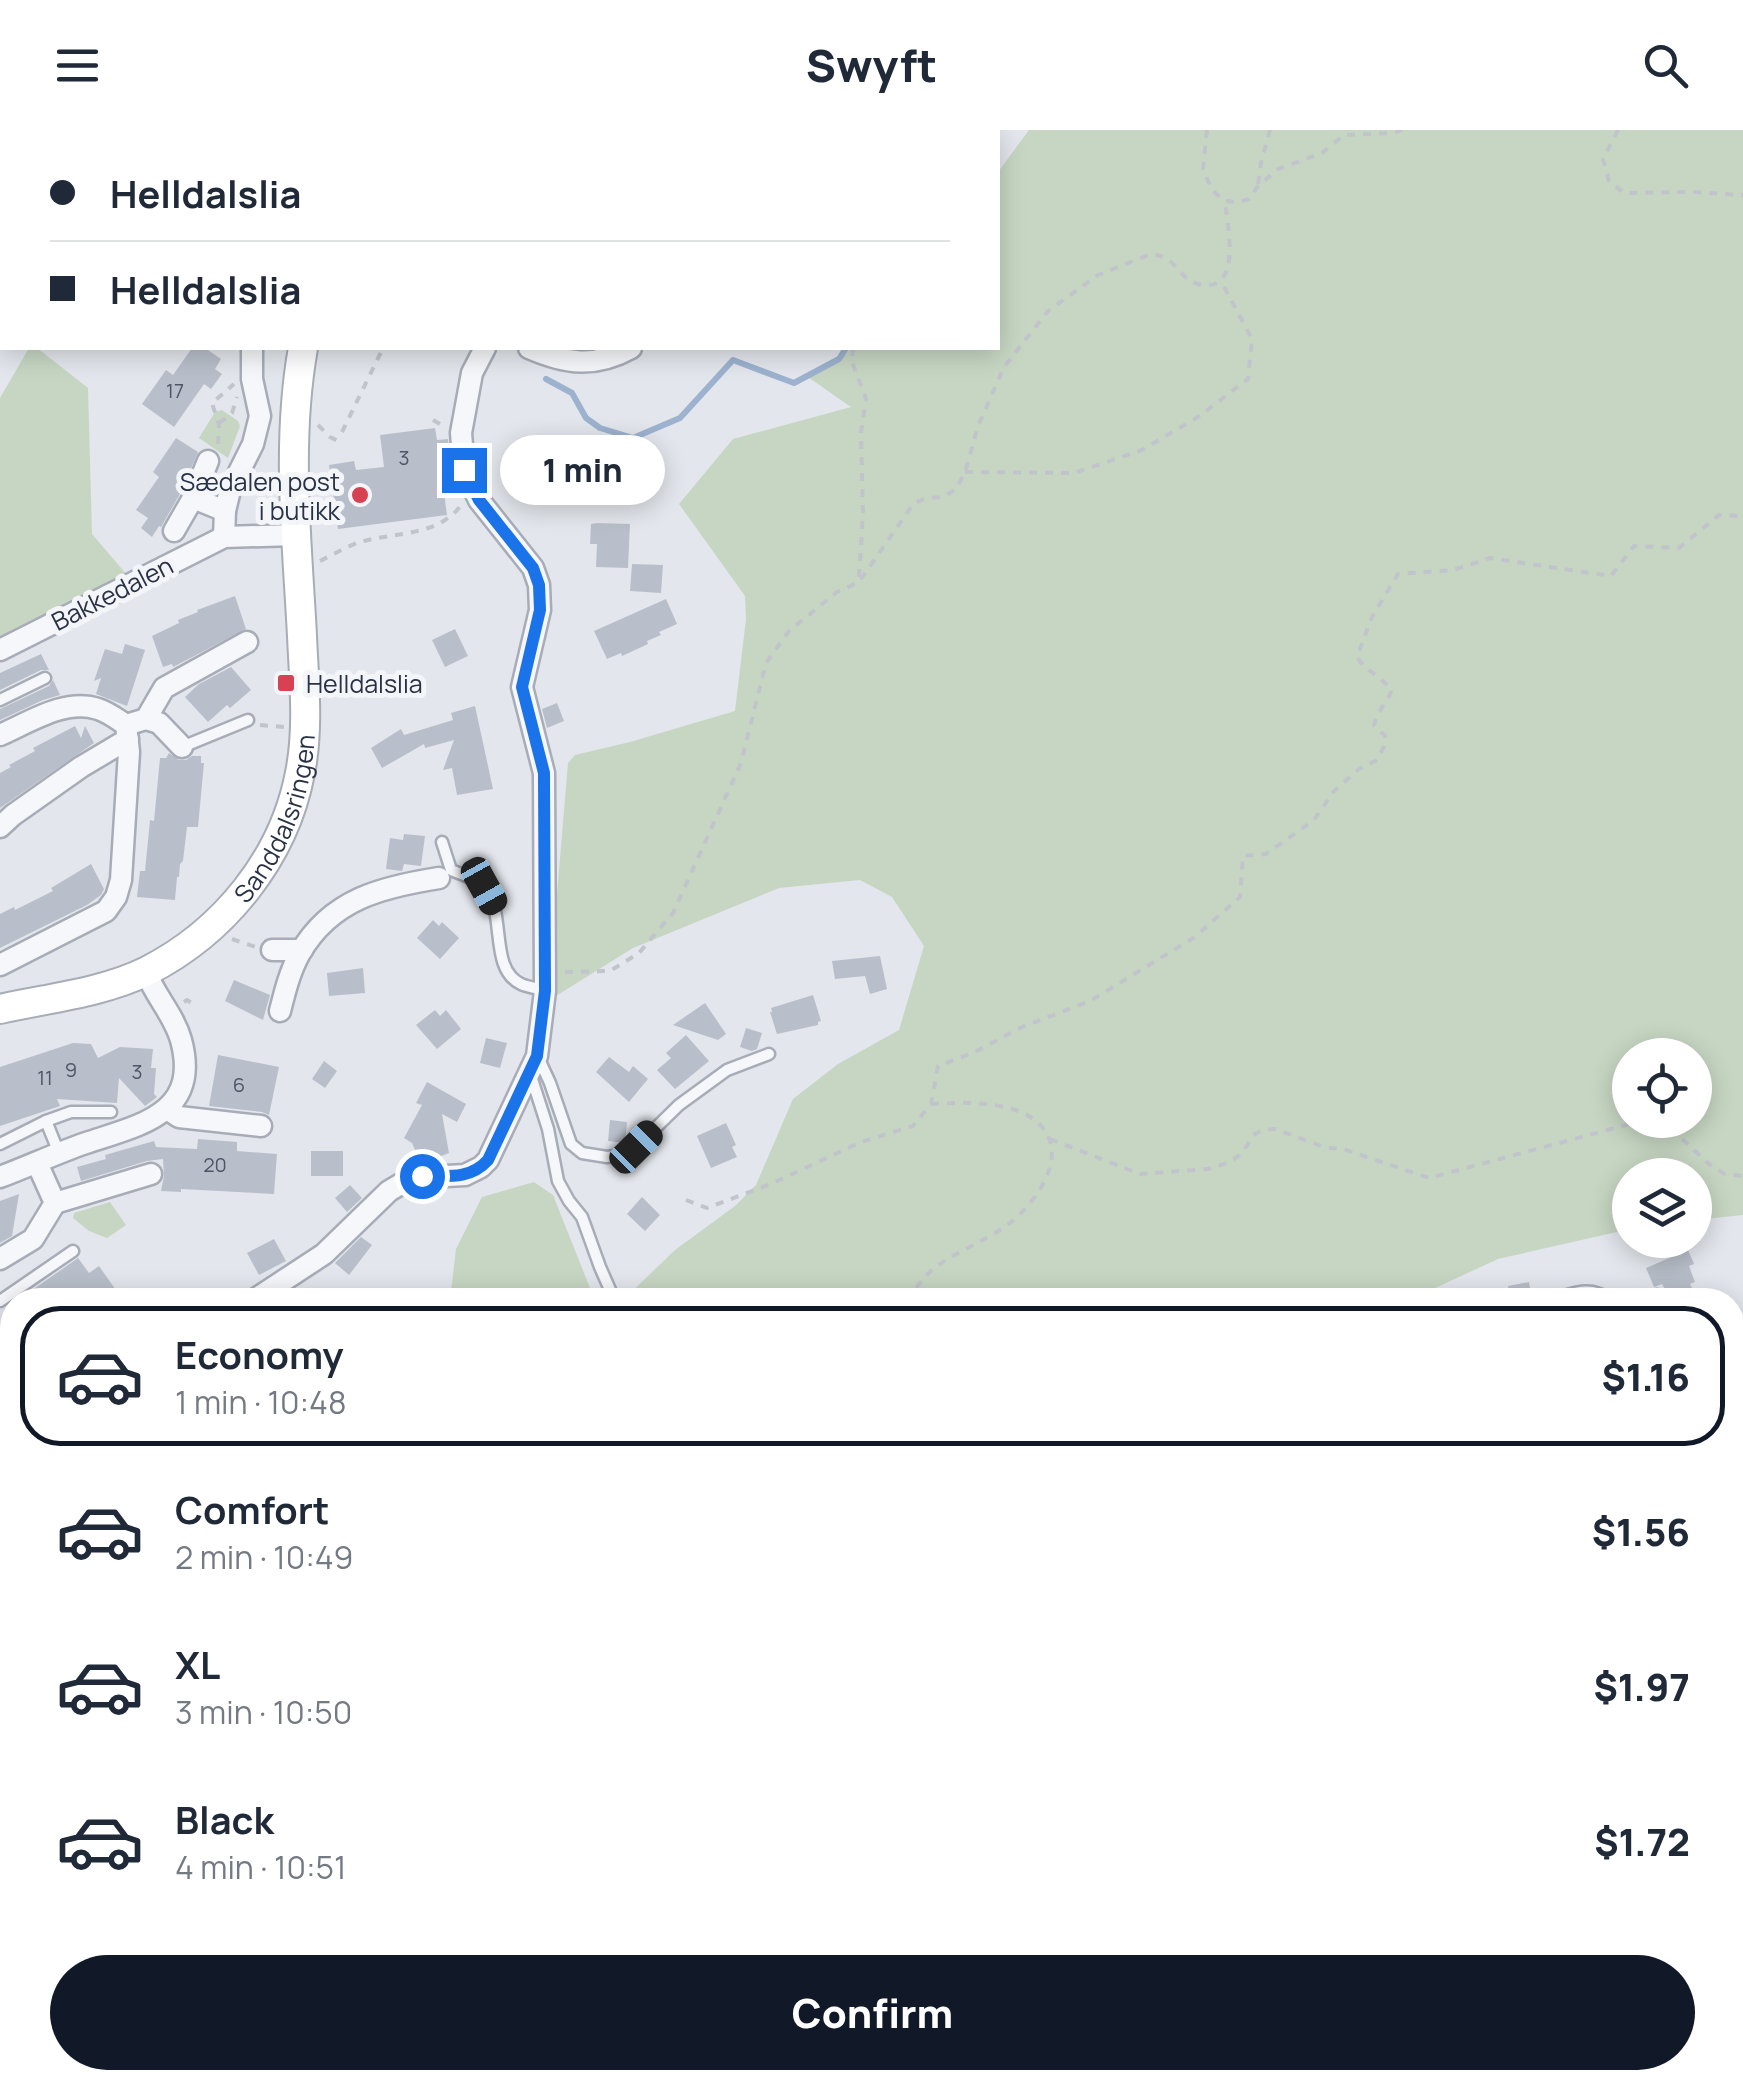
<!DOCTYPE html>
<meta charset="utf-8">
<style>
body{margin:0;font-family:Manrope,sans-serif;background:#f2f2f3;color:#1f2937;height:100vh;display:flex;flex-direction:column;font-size:38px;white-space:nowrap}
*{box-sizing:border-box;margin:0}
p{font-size:32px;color:#747a83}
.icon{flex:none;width:55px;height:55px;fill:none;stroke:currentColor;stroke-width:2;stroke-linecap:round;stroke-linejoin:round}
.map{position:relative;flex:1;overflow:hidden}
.drawer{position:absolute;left:0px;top:1158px;width:1745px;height:802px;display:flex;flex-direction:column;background:#fff;border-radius:40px 40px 0 0;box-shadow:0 5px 25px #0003}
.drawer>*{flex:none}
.banner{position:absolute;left:0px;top:0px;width:1000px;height:220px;box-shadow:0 5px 25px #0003;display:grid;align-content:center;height:220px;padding:0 50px;background:#fff}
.controls{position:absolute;left:1612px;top:908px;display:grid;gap:20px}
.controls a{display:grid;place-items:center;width:100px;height:100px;border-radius:50%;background:#fff;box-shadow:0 5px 25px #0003;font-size:50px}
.end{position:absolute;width:45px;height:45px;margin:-22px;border:12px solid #1a73e8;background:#fff;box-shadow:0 0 0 5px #fff}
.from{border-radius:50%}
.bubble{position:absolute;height:70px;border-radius:35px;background:#fff;box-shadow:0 5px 25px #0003;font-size:32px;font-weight:800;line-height:70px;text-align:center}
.car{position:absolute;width:30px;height:60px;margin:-30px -15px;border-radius:12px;box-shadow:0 0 8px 2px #0007;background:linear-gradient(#222 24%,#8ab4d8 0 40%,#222 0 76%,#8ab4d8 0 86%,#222 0)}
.banner b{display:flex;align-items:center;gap:35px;height:95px;font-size:38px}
.banner b+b{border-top:2px solid #e0e1e3}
.banner i{width:25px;height:25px;background:#1f2937}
ul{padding:18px 0 0;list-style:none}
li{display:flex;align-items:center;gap:30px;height:140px;margin:0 20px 15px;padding:0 30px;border:5px solid transparent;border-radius:40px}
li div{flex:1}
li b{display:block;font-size:38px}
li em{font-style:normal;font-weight:800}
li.on{border-color:#111827}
li>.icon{width:90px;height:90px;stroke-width:1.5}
.cta{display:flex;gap:20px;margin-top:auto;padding:20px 50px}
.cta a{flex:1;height:115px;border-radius:60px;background:#111827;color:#fff;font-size:40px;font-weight:800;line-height:115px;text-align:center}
header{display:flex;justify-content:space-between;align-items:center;height:130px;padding:0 50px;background:#fff;font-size:45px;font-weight:800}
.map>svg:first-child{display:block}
</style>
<header><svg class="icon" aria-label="menu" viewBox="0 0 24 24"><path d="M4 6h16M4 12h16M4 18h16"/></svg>Swyft<svg class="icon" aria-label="search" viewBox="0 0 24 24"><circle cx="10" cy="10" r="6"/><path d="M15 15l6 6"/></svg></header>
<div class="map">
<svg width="1743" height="1958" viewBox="0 0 1743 1958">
<rect width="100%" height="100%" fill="#e3e6ec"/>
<g fill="#c7d6c3" fill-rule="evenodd">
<path d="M1029 0H1743V1085L1695 1090V1045H1630V1099L1498 1129 1409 1170H623L675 1120 735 1076 756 1055 793 969 838 934 899 900 924 816 892 767 860 750 779 758 633 818 556 866 551 835 568 633 575 625 630 612 735 581 746 489 745 466 679 374 733 309 851 277 805 245 853 218H998V42ZM1630 925H1695V990H1630Z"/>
<polygon points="29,218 37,218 88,258 92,404 127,445 0,507 0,268"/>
<polygon points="222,280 238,291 240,296 228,328 199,308 215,282"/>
<polygon points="534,1052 553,1065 590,1158 600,1170 450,1170 456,1119 482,1067"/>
<polygon points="110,1072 126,1095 107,1108 89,1101 73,1088 74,1083"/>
<polygon points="1743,1259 1743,1958 1093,1958 1065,1955 1002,1958 662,1958 656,1948 1732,1948 1732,1261"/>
</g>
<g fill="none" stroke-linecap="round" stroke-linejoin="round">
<g stroke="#9cb2ce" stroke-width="6">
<polyline points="970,2 972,0"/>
<polyline points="546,249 572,263 586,288 600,298 633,308 680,288 733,230 794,253 839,229 846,218"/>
</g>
<g stroke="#9cb2ce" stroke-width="35">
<polyline points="0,1841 12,1851"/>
<polyline points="513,1948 514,1958"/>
</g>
</g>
<g fill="#b9bfca">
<polygon points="192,218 205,218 221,229 215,239 222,244 211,259 204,254 174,297 142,274 166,240 173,245"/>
<polygon points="435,298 437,310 448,309 449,326 439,328 447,385 338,399 329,335 354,331 356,340 384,337 380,305"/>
<polygon points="176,308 198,322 181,362 161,397 159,396 152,407 141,398 148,388 136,380 159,347 153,342"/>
<polygon points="597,393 630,394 628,438 596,437 597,414 590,414 591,394"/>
<polygon points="632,434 663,435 661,463 630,461"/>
<polygon points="235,466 246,499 177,535 173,537 172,534 163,537 152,506 179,493 178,490 198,482 197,480"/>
<polygon points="666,469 677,494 659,502 661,505 647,511 648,514 622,526 621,523 607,529 594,501"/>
<polygon points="455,499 468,526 445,537 432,510"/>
<polygon points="125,514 145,520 127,576 96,564 101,548 94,551 105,519 122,524"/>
<polygon points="41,524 49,540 41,540 0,560 0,543"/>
<polygon points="231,537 251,560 230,578 227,575 208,592 185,567 199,554"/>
<polygon points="53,550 60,565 43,570 0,590 0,579 49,556"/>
<polygon points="557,573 564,591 547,598 542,579"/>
<polygon points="475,576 493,659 457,665 452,638 443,640 454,610 425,618 424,614 382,638 371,618 401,599 404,605 453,590 451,583"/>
<polygon points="75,596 81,608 85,596 94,613 0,678 0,643 11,637 9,635 35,621 33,618"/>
<polygon points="169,623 179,630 186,630 192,626 201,626 201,633 204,633 198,697 187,697 183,731 180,734 179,747 177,747 175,770 137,767 140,741 145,741 150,690 154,691 160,628 166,628"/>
<polygon points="404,704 425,706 421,736 404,734 402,741 386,739 390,708 403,710"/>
<polygon points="91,734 104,759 101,765 87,775 0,818 0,784 14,777 15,780 53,761 51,758"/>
<polygon points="433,790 439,796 442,792 459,808 440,829 417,808"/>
<polygon points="880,826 887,859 870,864 865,846 835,849 832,831"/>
<polygon points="363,838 365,863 329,866 327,843"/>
<polygon points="234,850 270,865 263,890 225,871"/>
<polygon points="813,865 821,891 818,892 818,895 777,904 770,882 772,882 771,878"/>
<polygon points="705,873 726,904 718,910 673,895"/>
<polygon points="435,880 440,886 446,880 461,899 437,919 416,895"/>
<polygon points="746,898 762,903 757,919 752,921 740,917"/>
<polygon points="686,905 709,931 675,959 657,940 671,928 666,923"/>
<polygon points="486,908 507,913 500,938 480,933"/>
<polygon points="73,913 91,914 98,928 120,917 153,919 151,938 156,938 154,964 157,967 145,976 119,948 117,973 57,969 60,976 0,996 0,937"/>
<polygon points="218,925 279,937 269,985 262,982 209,976"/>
<polygon points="609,927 629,942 633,936 648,949 629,972 596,942"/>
<polygon points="324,931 337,941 325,958 312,949"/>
<polygon points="427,952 466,974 457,992 442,984 449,1023 431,1030 416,1022 412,1013 404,1008 422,975 416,973"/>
<polygon points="610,990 627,992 625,1013 608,1011"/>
<polygon points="726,993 736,1015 732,1017 737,1027 711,1038 697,1006"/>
<polygon points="198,1009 237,1012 237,1021 277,1024 274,1064 181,1059 181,1062 161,1061 164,1046 163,1029 147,1031 81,1051 77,1037 106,1029 105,1025 154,1011 156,1017 197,1019"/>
<rect x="311" y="1021" width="32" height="25"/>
<polygon points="350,1055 362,1068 347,1082 335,1068"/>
<polygon points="19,1064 12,1106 0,1113 0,1071"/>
<polygon points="642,1067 660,1085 645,1101 627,1084"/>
<polygon points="361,1107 372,1115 349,1145 335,1133"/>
<polygon points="274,1109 286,1131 259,1145 247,1123"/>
<polygon points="1688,1120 1694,1134 1689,1136 1695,1152 1690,1154 1692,1158 1675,1166 1672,1159 1666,1161 1662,1154 1654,1157 1646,1138"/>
<polygon points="78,1128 89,1143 99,1136 118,1163 108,1170 18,1170"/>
<polygon points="1529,1152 1532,1170 1510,1170 1508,1156"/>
</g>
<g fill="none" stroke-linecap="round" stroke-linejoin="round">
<g stroke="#a7acb7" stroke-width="15">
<g id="service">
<polyline points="0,570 45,548"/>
<polyline points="182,617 248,590"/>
<path d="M442 712 451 740C463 745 478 749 486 759 506 785 489 839 521 854 527 857 536 858 544 860"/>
<polyline points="538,927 550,953 571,1014 582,1023 607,1027 622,1025 636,1017 679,975 727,940 769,924"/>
<polyline points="531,946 548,999 558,1051 569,1071 582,1087 600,1137 611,1162 619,1170"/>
<polyline points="0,1014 46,991"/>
<polyline points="59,1023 46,991 71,982 111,982"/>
<polyline points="1657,1165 1663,1170"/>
<path d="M1550 1170C1576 1163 1588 1155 1612 1170"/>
<polyline points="0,1171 73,1121"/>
</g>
</g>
<g stroke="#a7acb7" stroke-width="25">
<g id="minor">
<polyline points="611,0 612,2"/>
<polyline points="790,2 793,0"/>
<path d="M529 218C566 234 595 238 631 218"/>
<polyline points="208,331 193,368 225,381"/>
<polyline points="174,401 193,368"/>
<polyline points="224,407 225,381 230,360 253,314 260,286 252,249 252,218"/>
<polyline points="0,520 224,407 296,405"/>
<polyline points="146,589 159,593 182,617"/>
<polyline points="126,595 146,589 164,558 247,512"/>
<path d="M0 605C30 592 65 568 98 579 108 582 117 589 126 595L129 622 121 750 116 767 106 781 0 835"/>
<polyline points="0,697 13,685 81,637 128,609"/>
<polyline points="272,820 302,820"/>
<path d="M280 881C285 861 290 841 300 823 331 769 382 757 439 748"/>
<polyline points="167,979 179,987 261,996"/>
<path d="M0 1047C29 1036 57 1023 86 1013 140 995 201 984 181 910 174 885 155 866 146 842"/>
<polyline points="55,1073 151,1044"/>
<polyline points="0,1129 33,1109 55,1073 37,1033"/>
<polyline points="254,1170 324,1124 389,1061 411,1048 465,1045 481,1037 488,1030 537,926 545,861 544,643 522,557 540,480 539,455 533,438 479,370 464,340 461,303 472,243 485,218"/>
<polyline points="0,1404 12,1394"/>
<polyline points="6,1669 12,1707"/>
<polyline points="564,1948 572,1958"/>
<polyline points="0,1953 12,1947"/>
<polyline points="253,1958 255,1948"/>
</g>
</g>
<g stroke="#a7acb7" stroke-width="32">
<g id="secondary">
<polyline points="330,0 330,2"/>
<path id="s1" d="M0 879C49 868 102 863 147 841 224 802 284 728 300 643 309 599 304 551 302 506 297 410 286 313 303 218"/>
</g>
</g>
<g stroke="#a1a9b8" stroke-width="38">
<g id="primary">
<polyline points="1732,1250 1743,1248"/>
<polyline points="0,1711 12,1707"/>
</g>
</g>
<g stroke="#c1c4cb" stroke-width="4" stroke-dasharray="8 8" stroke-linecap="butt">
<polyline points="1207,0 1203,39 1212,60 1225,71 1239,72 1249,69 1258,56 1278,39 1322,23 1344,5 1394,3 1402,0"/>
<polyline points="1618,0 1603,29 1609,51 1624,63 1694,62 1743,65"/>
<polyline points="466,2 468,0"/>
<polyline points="1258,54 1261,33 1270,0"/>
<polyline points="853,218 852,232 866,269 861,302 863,384 859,447"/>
<polyline points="433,290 445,297"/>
<polyline points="219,293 232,283 237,267"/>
<polyline points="318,295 330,307 342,313"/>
<polyline points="342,302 383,218"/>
<polyline points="218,314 219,295 212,273 234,254"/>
<polyline points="965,342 1074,343 1142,320 1198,287 1248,249 1252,209 1221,151"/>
<path d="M320 431C332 425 344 418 357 413 391 402 439 407 461 375"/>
<polyline points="260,595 285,597"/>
<polyline points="232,809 256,817"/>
<path d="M565 842 610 841 639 823 673 783 741 633 766 533 789 501 837 462 859 452 914 373 927 368 943 367 956 359 965 342 978 296 1004 237 1048 181 1098 145 1151 124C1157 125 1162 126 1167 129 1178 136 1183 150 1198 154 1244 165 1227 94 1225 71"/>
<polyline points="184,872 187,870 196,876"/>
<polyline points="1050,1009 1140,1044 1208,1039 1230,1032 1241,1024 1255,1004 1262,1000 1275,999 1324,1017 1346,1020 1429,1048 1630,994 1649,997 1680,1007 1709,1034 1725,1044 1743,1046"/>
<path d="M686 1070 707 1078 771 1054 861 1012 913 996 931 974 938 936 975 922 1022 897 1090 871 1195 807 1240 767 1243 726 1266 724 1314 690 1334 661 1359 639 1377 630 1385 615V606L1374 595C1377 581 1387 573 1392 560 1381 547 1365 540 1357 527L1372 487 1398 444 1453 440 1490 428 1611 446 1634 416 1679 418 1719 385 1743 386"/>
<path d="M906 1170C916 1159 925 1144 937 1136 960 1120 987 1110 1010 1093 1034 1074 1066 1032 1045 1001 1024 969 964 972 931 974"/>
</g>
<use href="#service" stroke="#f6f7fa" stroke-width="10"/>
<use href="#minor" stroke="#f6f7fa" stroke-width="20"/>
<use href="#secondary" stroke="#fff" stroke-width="28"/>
<use href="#primary" stroke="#fff" stroke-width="32"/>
<g stroke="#7b8497" stroke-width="6" stroke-dasharray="5 10" stroke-linecap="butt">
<polyline points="0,1767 12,1764"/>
<polyline points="547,1948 555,1958"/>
</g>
</g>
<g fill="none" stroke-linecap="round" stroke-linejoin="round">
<path stroke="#1a73e8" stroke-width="12" d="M422 1046C447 1046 470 1050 488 1030L537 926 545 861 544 643 522 557 540 480 539 455 533 438 479 370 464 340"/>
</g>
<g fill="#d74151" stroke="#f3f5f9" stroke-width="4">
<circle cx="360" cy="365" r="10"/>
<rect x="276" y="543" width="20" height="20" rx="5"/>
</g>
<g text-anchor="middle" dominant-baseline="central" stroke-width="10" stroke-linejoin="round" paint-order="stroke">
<g font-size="20" fill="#4d5566">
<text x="175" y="260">17</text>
<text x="404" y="327">3</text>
<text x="71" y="939">9</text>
<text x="137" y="941">3</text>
<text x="45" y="947">11</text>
<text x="239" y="954">6</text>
<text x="215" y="1034">20</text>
</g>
<g font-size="25" fill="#293245" stroke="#f3f5f9" text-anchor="end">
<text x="340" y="351">Sædalen post<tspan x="340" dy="29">i butikk</tspan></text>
<text x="306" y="553" text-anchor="start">Helldalslia</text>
</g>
<g font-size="25" fill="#293245" stroke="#f3f5f9">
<text transform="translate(112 463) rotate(-27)">Bakkedalen</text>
<text stroke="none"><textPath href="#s1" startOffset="360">Sanddalsringen</textPath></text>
</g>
</g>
</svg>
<div class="controls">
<a><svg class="icon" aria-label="locate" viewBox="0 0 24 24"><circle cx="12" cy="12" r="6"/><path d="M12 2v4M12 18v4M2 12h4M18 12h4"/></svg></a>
<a><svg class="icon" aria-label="layers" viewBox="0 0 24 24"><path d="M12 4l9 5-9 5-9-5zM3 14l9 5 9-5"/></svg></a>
</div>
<i class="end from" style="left:422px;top:1046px"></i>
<i class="end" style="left:464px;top:340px"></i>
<div class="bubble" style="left:500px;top:305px;width:165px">1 min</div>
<i class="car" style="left:484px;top:756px;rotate:151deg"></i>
<i class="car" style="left:636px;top:1017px;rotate:45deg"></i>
<div class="banner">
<b><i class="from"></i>Helldalslia</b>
<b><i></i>Helldalslia</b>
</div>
<section class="drawer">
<ul>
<li class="on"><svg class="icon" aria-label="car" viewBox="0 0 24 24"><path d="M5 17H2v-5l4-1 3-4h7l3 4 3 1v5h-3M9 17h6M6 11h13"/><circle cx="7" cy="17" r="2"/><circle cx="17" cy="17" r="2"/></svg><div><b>Economy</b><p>1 min · 10:48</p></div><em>$1.16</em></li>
<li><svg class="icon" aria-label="car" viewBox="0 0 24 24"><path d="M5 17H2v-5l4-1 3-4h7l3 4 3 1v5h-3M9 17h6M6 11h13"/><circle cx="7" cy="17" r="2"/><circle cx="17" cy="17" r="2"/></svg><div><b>Comfort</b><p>2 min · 10:49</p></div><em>$1.56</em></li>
<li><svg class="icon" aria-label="car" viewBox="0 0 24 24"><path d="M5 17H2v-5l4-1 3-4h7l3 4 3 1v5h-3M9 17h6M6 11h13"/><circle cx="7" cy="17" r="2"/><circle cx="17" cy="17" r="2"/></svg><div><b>XL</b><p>3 min · 10:50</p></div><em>$1.97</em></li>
<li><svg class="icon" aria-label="car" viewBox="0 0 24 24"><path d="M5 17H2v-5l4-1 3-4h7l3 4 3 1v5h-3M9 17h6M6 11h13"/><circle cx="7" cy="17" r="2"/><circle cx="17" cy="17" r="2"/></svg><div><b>Black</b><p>4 min · 10:51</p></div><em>$1.72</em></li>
</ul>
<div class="cta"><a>Confirm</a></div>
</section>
</div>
